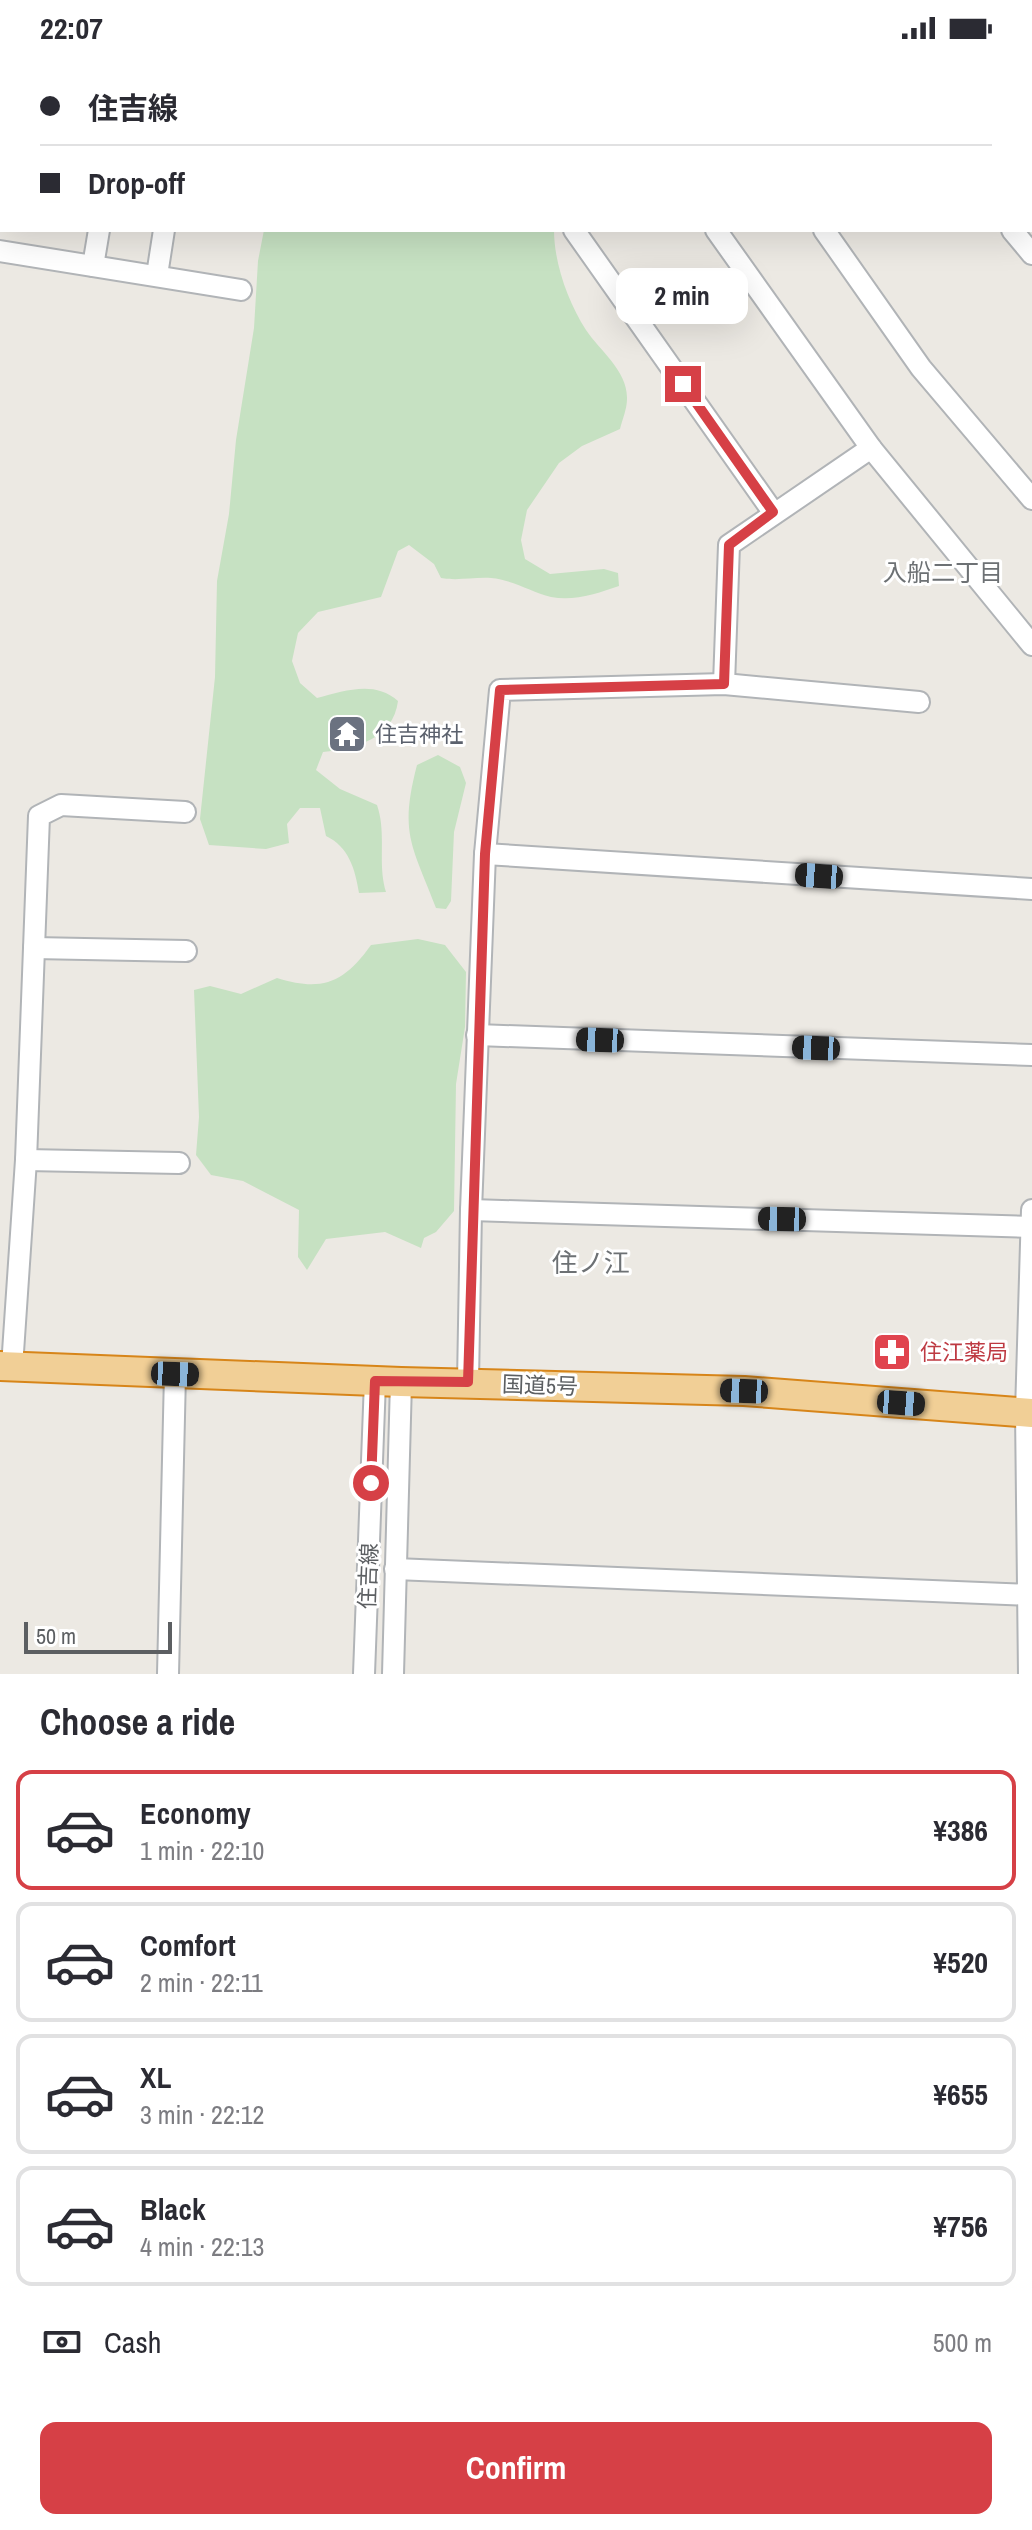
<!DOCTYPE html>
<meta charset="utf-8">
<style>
body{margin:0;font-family:"Archivo Narrow","Noto Sans JP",sans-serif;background:#f7f7f7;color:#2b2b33;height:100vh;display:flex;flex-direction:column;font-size:30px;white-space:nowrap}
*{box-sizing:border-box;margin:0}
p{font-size:26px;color:#7c7c81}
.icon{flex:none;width:44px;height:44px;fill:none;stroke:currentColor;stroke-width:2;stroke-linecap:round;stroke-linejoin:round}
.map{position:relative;height:1618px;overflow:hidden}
.side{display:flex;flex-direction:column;background:#fff;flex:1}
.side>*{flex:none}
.hud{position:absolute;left:0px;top:0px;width:1032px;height:176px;box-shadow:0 8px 32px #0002;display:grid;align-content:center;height:176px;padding:0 40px;background:#fff}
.scale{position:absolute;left:24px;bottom:20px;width:148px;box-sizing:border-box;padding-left:8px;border:4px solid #5c5f62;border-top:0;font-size:22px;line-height:28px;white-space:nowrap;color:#5c5f62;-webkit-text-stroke:6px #fff;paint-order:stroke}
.end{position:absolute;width:36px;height:36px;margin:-18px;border:10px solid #d64046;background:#fff;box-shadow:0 0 0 4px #fff}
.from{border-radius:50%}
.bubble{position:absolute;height:56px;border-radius:16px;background:#fff;box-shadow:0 8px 32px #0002;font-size:26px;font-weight:800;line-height:56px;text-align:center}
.car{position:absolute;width:24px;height:48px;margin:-24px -12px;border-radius:10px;box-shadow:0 0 6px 2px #0007;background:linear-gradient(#222 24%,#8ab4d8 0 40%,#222 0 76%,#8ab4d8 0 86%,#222 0)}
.hud b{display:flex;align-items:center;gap:28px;height:76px;font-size:30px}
.hud b+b{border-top:2px solid #e1e1e2}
.hud i{width:20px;height:20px;background:#2b2b33}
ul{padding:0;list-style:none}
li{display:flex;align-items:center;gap:24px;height:120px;margin:0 16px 12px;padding:0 24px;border:4px solid #e1e1e2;border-radius:16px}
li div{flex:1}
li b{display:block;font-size:30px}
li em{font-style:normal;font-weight:800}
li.selected{border-color:#d64046}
li>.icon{width:72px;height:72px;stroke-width:1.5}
h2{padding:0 40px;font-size:36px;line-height:96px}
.pay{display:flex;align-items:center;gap:20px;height:88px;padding:0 40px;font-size:30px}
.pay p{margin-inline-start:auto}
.cta{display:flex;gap:16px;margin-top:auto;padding:16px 40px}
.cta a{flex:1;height:92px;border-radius:16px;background:#d64046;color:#fff;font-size:32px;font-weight:800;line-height:92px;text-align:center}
.status{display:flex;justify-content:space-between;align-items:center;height:56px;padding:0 40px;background:#fff;direction:ltr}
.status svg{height:22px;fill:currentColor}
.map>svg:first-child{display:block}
</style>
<div class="status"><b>22:07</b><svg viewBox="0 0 49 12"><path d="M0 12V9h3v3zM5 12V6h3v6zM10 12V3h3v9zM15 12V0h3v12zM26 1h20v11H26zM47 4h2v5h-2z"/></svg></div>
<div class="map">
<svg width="1032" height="1618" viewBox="0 0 1032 1618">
<rect width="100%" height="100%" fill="#ece9e3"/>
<g fill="#c6e1c2">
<path d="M264 174H554C554 207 568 246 586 274 600 295 628 315 627 343 627 353 622 364 620 373L582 390 559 407 527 454 521 484 525 503 550 518 604 513 618 517 619 530C596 538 575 545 551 541 531 536 513 524 491 522 473 521 458 525 441 522L434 508 409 489 398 495 381 541 318 556 298 577 292 605 300 627 317 642C345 635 374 624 398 645 393 683 357 692 323 696L316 714 340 733 377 749C387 778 377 807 386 836L359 837C355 813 349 791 326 780L320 752H300L287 768 289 787 266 793 209 789 200 763 215 621 217 525 229 458 236 384 254 272 258 205Z"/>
<path d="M438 699 460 711 466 727 454 776 451 845 446 853 436 852C412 789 399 778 417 709Z"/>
<path d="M418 883 445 889 466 916 465 971 456 1028 454 1155 436 1176 424 1182 421 1192 385 1176 326 1183 307 1214 298 1201 299 1154 243 1125 211 1119 196 1099 199 1061 194 934 210 930 241 938 277 922C322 936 344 927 371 889Z"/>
</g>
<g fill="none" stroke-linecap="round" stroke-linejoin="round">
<g stroke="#b1b4b7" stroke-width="24">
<g id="minor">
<polyline points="448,0 450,2"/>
<polyline points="593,0 594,2"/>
<polyline points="696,0 698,2"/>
<polyline points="860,0 863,2"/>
<polyline points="896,0 897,2"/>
<polyline points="369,2 372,0"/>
<polyline points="0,12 2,12"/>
<polyline points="1030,97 1032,95"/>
<polyline points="574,174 773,456"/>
<polyline points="716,174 871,392 1032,589"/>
<polyline points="824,174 921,312 1032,443"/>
<polyline points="1012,174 1032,198"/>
<polyline points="0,195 241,234"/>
<polyline points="93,210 99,174"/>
<polyline points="157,219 164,174"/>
<polyline points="724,628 729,489 871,392"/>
<polyline points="485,798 1032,833"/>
<polyline points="34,892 186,895"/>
<polyline points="477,979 1032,999"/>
<polyline points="26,1104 179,1107"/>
<polyline points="471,1154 1031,1171"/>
<polyline points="12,1311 26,1104 39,760 61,749 185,756"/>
<polyline points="468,1326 471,1154 485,798 500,634 724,628 919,646"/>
<polyline points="395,1513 1032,1539"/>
<polyline points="168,1618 175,1318"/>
<polyline points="364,1618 375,1325"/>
<polyline points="393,1618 401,1326"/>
<polyline points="1029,1618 1026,1356 1032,1154"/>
</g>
</g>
<g stroke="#d78519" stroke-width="32">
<polyline id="highway" points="0,1310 401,1326 744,1335 1032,1357"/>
</g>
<use href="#minor" stroke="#fff" stroke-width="20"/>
<use href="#highway" stroke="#f1cf96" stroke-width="28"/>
</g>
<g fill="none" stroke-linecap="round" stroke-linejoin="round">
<polyline stroke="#d64046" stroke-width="10" points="371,1427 375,1325 468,1326 485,798 500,634 724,628 729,489 773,456 683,328"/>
</g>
<defs>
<g id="temple-square" transform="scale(2)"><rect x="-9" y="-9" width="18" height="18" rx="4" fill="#6b7280" stroke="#fff"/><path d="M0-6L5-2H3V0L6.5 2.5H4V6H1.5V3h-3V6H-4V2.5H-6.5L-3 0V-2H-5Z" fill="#fff"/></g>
<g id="pharmacy-square" transform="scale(2)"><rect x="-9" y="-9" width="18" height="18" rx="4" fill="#e0444e" stroke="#fff"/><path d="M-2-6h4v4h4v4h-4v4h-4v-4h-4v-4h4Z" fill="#fff"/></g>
</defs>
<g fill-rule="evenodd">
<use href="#temple-square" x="347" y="678"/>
<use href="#pharmacy-square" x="892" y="1296"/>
</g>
<g text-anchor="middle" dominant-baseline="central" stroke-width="6" stroke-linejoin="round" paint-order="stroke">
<g font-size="22" fill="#5b616d" stroke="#fff" text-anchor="start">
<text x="375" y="678">住吉神社</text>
</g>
<g font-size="22" fill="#be3a42" stroke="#fff" text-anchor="start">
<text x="920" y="1296">住江薬局</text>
</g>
<g font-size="22" fill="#5c5f62" stroke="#fff">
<text transform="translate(540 1329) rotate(2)">国道5号</text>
<text transform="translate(368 1520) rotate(-88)">住吉線</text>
</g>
<g font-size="24" fill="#6d7174" stroke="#fff">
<text x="943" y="516">入船二丁目</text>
</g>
<g font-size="26" fill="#6d7174" stroke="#fff">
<text x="591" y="1206">住ノ江</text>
</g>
</g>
</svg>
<div class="scale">50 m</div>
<i class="end from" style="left:371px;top:1427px"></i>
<i class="end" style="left:683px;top:328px"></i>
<div class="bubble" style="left:616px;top:212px;width:132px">2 min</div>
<i class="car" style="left:819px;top:820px;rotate:274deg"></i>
<i class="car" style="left:600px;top:984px;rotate:272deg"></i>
<i class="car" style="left:816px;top:992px;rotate:272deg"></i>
<i class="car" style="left:782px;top:1163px;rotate:271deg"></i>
<i class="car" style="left:175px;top:1318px;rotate:92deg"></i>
<i class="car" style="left:744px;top:1335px;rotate:272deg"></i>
<i class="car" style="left:901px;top:1347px;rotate:94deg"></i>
<div class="hud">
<b><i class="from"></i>住吉線</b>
<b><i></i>Drop-off</b>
</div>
</div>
<section class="side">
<h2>Choose a ride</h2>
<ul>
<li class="selected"><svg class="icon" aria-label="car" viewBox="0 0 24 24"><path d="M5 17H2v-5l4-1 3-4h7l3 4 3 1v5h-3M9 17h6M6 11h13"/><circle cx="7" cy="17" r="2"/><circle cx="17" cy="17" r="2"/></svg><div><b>Economy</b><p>1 min · 22:10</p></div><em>¥386</em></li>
<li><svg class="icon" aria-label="car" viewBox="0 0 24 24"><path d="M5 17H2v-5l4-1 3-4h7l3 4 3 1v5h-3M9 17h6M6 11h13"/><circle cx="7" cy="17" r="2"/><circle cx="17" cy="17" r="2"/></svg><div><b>Comfort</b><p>2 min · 22:11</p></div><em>¥520</em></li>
<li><svg class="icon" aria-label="car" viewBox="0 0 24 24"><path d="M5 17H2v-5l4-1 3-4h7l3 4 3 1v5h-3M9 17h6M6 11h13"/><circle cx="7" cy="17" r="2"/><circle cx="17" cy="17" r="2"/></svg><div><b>XL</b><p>3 min · 22:12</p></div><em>¥655</em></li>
<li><svg class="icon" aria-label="car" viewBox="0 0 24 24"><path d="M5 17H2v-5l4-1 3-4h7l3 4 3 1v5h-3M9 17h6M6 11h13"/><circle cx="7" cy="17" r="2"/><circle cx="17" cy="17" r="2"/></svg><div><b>Black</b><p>4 min · 22:13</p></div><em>¥756</em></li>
</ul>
<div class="pay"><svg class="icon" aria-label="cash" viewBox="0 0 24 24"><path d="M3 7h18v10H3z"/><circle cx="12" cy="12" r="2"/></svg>Cash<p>500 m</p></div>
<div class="cta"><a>Confirm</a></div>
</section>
